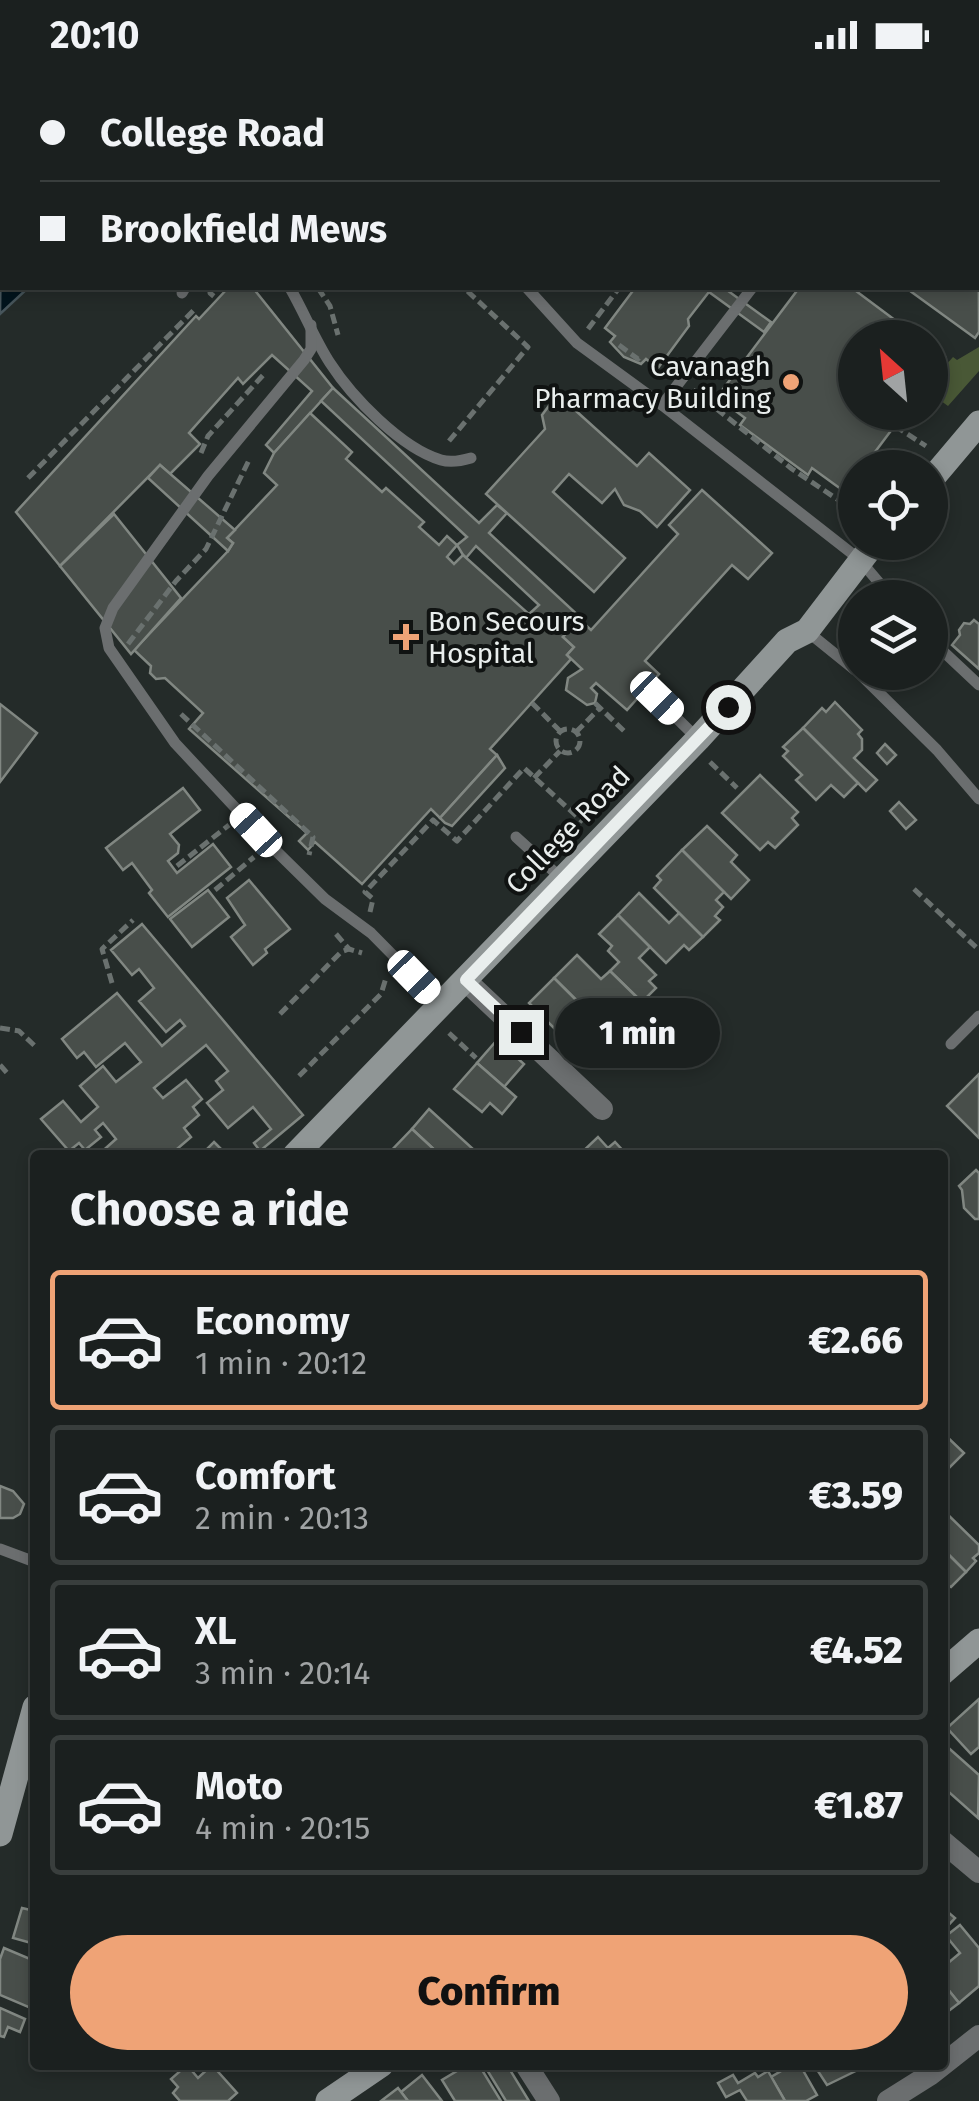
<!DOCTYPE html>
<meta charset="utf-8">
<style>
body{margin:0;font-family:"Fira Sans",sans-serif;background:#242828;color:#f1f3f6;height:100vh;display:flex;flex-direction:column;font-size:38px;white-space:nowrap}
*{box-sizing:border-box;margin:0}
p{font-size:32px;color:#a0a3a4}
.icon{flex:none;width:55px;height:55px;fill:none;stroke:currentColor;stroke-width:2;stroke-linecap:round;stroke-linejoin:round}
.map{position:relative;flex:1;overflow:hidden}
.side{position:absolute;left:30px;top:1080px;width:918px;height:920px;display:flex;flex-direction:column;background:#1b201f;border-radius:10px;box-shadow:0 5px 15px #0003,0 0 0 2px #393e3d}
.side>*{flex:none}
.hud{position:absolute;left:0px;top:0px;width:980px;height:220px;box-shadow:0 5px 15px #0003,0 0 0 2px #393e3d;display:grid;align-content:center;height:220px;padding:0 40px;background:#1b201f}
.needle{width:65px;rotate:333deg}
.buttons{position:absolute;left:838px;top:250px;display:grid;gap:20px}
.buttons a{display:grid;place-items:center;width:110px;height:110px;border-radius:50%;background:#1b201f;box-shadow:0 5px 15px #0003,0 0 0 2px #393e3d;font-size:50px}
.end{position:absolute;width:45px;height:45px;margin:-22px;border:12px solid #e9eeed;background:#111;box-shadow:0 0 0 5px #111}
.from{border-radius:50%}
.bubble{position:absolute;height:70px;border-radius:35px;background:#1b201f;box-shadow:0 5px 15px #0003,0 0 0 2px #393e3d;font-size:32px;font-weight:800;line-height:70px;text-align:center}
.car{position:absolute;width:30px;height:60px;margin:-30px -15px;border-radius:12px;box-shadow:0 0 8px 2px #0007;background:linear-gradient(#fff 24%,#345 0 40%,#fff 0 76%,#345 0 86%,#fff 0)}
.hud b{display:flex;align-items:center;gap:35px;height:95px;font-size:38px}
.hud b+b{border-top:2px solid #393e3d}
.hud i{width:25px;height:25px;background:#f1f3f6}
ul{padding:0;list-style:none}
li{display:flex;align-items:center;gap:30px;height:140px;margin:0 20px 15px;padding:0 20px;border:5px solid #393e3d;border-radius:10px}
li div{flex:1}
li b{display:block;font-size:38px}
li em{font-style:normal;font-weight:800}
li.current{border-color:#efa376}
li>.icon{width:90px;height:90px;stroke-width:1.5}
h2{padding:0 40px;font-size:45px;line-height:120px}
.button{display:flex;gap:20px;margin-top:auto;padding:20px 40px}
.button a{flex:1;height:115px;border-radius:60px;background:#efa376;color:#111;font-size:40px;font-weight:800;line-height:115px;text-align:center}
.status{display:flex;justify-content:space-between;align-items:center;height:70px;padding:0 50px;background:#1b201f;direction:ltr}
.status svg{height:28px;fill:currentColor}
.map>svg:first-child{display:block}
</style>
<div class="status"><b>20:10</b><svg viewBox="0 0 49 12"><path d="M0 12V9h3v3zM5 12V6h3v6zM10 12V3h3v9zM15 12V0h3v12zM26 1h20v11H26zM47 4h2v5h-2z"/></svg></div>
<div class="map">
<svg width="979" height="2031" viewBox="0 0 979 2031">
<rect width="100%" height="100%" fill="#242b29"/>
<polygon fill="#495836" points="979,277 979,301 948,336 930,323 939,303 953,287 957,290"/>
<polygon fill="#02141d" stroke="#47555b" stroke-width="2.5" points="2,109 2,218 28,218 0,244"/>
<g fill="#484e4a" stroke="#818782" stroke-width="2.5">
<polygon points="338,0 458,0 463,2 341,2"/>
<polygon points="810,0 882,0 808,2"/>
<polygon points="978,18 979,262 975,268 906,218 978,218"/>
<polygon points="228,218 253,218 333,318 274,383 266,375 312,321 272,285 243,314 238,308 189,363 200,374 170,404 160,395 60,496 16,442 196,246 199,249"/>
<polygon points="635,218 712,218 688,249 689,256 658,298 646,289 641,294 624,287 610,272 615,266 605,258"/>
<polygon points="713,218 724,218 771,252 764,262 709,222"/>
<polygon points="799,218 852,218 919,268 855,268 855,342 905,342 863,398 855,398 855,408 845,422 812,398 808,405 740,355 745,348 717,327"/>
<polygon points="930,276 945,287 930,308"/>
<polygon points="333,318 479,453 497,435 507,443 489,463 581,548 567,563 550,552 541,555 529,544 539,535 476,476 466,488 463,485 457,475 467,467 321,331"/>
<polygon points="565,331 637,396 649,383 690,420 657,457 640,441 624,435 615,419 602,433 569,404 553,422 625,488 594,522 486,424 545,359 542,345 551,333"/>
<polygon points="310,343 352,382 346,389 382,422 386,418 424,452 419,457 439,475 447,466 457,475 447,487 454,494 463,485 541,555 550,552 556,554 567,563 563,567 574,577 567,585 571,589 490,679 497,685 440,748 431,739 362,814 315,772 308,780 299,771 307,763 189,659 203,643 165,608 156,609 150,603 151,596 134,580 228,481 233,473 227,468 277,415 264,403 274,383"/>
<polygon points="160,395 235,460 227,468 233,473 228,481 148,408"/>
<polygon points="702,420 772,483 748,509 732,495 645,591 659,604 627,640 596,613 591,618 597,624 595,633 587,635 566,620 568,608 582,599 567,585 574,577 563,567 579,549 591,560 678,464 669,455"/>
<polygon points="114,444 181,528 131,584 60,496"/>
<polygon points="974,550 979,554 979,599 952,575 960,565 959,560 964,553 970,554"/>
<polygon points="835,632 862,660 858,664 862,669 862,680 854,688 877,710 866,721 803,658 822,638 826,642"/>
<polygon points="0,634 37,663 0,712"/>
<polygon points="803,658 858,713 844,727 831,715 816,730 796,710 802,705 783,686 788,681 783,677"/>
<polygon points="885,674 896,685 887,694 877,683"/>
<polygon points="497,685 505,698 452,756 445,753 440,748"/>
<polygon points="760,705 798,742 792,748 798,755 775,778 768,772 760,780 722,743"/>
<polygon points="183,718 200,740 170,764 179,775 178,783 168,791 177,803 213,774 231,797 168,847 149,823 152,820 132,793 123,800 106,778"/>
<polygon points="899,732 916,750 906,759 890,741"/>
<polygon points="707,756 737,785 731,792 749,810 731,829 682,780"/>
<polygon points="682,780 724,822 716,830 723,837 715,846 720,850 703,867 654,818 661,810 657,806"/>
<polygon points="249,810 290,859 265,879 267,883 253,895 231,867 245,855 227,828"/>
<polygon points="208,820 229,847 192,877 170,849"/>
<polygon points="639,823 669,853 679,843 703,867 689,880 684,875 666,893 618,845"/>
<polygon points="618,845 650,877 639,888 656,905 649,911 656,918 642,932 610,901 619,892 608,881 612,876 599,864"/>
<polygon points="142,854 303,1045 260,1081 254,1073 271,1059 253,1037 228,1058 207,1033 223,1020 216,1011 228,1001 206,975 154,1018 163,1028 186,1010 202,1029 193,1037 199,1045 184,1058 191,1067 170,1085 98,1085 116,1069 103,1053 95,1060 101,1067 85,1080 79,1073 69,1081 41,1049 63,1031 81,1052 98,1037 80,1016 103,996 116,1012 141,992 125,973 96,997 84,982 77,988 62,969 117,923 162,976 185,956 180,950 166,962 139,931 154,918 139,899 132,905 111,880"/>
<polygon points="577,885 601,909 610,901 651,941 620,973 554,908"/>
<polygon points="554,908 602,956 582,975 572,966 560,964 529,933"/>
<polygon points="497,970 524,994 504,1017 477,993"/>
<polygon points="477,993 516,1027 502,1044 490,1033 482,1042 454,1019"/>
<polygon points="979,1004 979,1068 947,1036"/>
<polygon points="429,1039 473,1079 467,1085 440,1085 412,1059"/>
<polygon points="412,1059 440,1085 387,1085"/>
<polygon points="598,1067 608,1078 615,1072 627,1085 579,1085"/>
<polygon points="214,1072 227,1085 201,1085"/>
<polygon points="976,1100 979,1103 979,1149 975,1149 964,1138 962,1120 959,1116"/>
<polygon points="942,1362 964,1383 942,1405"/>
<polygon points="0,1416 13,1421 24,1434 20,1444 13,1448 0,1448"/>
<polygon points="942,1439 979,1475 979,1483 973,1488 976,1491 966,1502 942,1478"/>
<polygon points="942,1478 966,1502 951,1517 942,1513"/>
<polygon points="979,1629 979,1677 971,1684 947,1658"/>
<polygon points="943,1673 979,1705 978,1748 942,1716"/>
<polygon points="942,1837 955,1848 942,1862"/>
<polygon points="22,1838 35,1841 35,1874 13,1868"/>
<polygon points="960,1855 979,1878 979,1916 959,1933 942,1912 942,1898 960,1883 946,1866"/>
<polygon points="4,1878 35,1891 33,1939 0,1925 0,1889"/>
<polygon points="942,1912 959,1933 942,1946"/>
<polygon points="0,1938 25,1949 20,1962 8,1957 4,1967 0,1966"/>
<polygon points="187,1995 198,2008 212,1995 237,2023 228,2031 180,2031 173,2023 178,2017 171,2009"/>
<polygon points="467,1995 479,1995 501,2031 455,2031 442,2010"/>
<polygon points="484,1995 507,1995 529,2031 506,2031"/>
<polygon points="777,1995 800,1995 817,2025 806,2031 785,2031 771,2007 781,2001"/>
<polygon points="814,1995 865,1995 866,1996 827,2015"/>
<polygon points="768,2001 785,2031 747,2031 740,2020 726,2027 718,2013 733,2005 738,2013 755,2003 758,2007"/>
<polygon points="422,2005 442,2031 408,2031 401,2022"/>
<polygon points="398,2018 408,2031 381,2031"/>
</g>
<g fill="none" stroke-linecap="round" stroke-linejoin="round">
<g stroke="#6a716f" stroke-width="5" stroke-dasharray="10 5" stroke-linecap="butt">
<polyline points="485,0 488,2"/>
<polyline points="827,0 831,2"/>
<polyline points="96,2 98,1"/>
<polyline points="784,2 786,0"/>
<polyline points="819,2 821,0"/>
<polyline points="0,90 2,87"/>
<polyline points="210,218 210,223 217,229"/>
<polyline points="318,218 330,236 338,265"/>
<polyline points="588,259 619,218"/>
<polyline points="619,275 638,289 641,285"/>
<polyline points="693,320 792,399 855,441"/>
<polyline points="895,356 926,376"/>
<polyline points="449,371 528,277 464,218"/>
<polyline points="201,383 208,366 265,303"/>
<polyline points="28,408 194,240"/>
<polyline points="128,574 176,511 206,479 250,388"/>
<polyline points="532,633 561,662"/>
<polyline points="595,633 624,661"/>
<polyline points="181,644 313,767 309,785"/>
<circle cx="568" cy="671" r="12"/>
<polyline points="576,662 599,639"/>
<polyline points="710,692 737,718"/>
<polyline points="534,708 560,681"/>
<polyline points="177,796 229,755"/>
<polyline points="914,819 979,880"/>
<polyline points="215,820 254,787"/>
<polyline points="370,842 373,829 365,822 433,750 457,771 524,698 583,752"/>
<polyline points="336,864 349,879 362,883"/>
<polyline points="112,913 102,879 133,850"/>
<polyline points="280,944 341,882 349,879"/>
<polyline points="0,958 19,961 37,978"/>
<polyline points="449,963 476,988"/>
<polyline points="0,995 8,1004"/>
<polyline points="299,1006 381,924 386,908"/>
</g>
<g stroke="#6b6e6f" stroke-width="11">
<polyline points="120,0 122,2"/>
<polyline points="546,0 550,2"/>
<polyline points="318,2 318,0"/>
<polyline points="579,2 582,0"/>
<polyline points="920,2 922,0"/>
<path d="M290 218C304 242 315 270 330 293 352 327 401 378 441 390 451 393 461 391 471 388"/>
<polyline points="527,218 577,273 662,335"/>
<polyline points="752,218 662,335 859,489 892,528"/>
<polyline points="182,223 185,218"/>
<polyline points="311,255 311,279 304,290 208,406 113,538 105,558 109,578 175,673 269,774 325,829 371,863 440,933"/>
<polyline points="808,562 855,600"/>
<polyline points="930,569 979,615"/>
<polyline points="858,602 937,680 979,729"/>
<polyline points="657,629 698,669"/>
<polyline points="516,767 561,808"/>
<polyline points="951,974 979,946"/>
<polyline points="0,1479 35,1492"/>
</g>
<g stroke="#6b6e6f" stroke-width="22">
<polyline points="465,910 602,1039"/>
<polyline points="942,1771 979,1802"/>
<polyline points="526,1995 549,2031"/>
<polyline points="888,2031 931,2004 979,1966"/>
</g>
<g stroke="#909696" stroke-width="25">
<polyline points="930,411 979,353"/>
<polyline points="295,1085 698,669 787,571 807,561 875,472"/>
<polyline points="942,1603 979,1571"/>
<polyline points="0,1764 35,1637"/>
<polyline points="328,2031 381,1995"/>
</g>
</g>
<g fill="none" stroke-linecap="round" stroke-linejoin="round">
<polyline stroke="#e9eeed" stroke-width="12" points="521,962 466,910 728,637"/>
</g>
<g fill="#efa376" stroke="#101312" stroke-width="4">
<circle cx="791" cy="312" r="10"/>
<path d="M401 552h10v10h10v10h-10v10h-10v-10h-10v-10h10z"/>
</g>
<g text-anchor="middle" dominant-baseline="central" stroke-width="8" stroke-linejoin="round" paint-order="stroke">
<g font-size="28" fill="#e9eeed" stroke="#101312" text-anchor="end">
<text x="771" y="296">Cavanagh<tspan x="771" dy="32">Pharmacy Building</tspan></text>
<text x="428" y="551" text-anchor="start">Bon Secours<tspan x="428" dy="32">Hospital</tspan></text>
</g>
<g font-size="28" fill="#e9eeed" stroke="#101312">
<text transform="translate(568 760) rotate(-46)">College Road</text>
</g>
</g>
</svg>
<div class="buttons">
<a><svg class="needle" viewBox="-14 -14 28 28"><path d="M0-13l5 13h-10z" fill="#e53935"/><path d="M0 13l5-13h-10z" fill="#a0a3a4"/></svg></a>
<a><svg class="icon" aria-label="locate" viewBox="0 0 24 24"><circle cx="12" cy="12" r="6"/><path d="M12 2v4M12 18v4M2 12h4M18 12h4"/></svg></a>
<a><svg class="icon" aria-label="layers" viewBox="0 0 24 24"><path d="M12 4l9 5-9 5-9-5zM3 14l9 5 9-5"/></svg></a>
</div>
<i class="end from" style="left:728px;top:637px"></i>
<i class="end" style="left:521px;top:962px"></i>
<div class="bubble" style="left:555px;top:928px;width:165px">1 min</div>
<i class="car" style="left:657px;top:628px;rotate:134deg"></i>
<i class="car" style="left:256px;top:760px;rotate:317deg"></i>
<i class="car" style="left:414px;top:907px;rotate:136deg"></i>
<div class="hud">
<b><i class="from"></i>College Road</b>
<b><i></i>Brookfield Mews</b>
</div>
<section class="side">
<h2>Choose a ride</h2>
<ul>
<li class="current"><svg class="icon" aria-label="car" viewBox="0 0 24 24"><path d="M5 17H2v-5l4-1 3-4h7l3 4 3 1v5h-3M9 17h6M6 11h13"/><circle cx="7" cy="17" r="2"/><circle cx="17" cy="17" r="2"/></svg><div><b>Economy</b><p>1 min · 20:12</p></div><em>€2.66</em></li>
<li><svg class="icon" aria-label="car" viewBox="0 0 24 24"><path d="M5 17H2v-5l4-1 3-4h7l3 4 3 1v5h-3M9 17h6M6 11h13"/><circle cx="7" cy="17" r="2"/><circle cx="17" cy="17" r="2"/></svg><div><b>Comfort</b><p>2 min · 20:13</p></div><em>€3.59</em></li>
<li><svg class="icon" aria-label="car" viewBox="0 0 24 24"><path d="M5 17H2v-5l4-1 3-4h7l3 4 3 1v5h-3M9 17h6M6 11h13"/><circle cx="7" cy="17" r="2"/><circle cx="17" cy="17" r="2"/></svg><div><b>XL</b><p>3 min · 20:14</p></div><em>€4.52</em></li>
<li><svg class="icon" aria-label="car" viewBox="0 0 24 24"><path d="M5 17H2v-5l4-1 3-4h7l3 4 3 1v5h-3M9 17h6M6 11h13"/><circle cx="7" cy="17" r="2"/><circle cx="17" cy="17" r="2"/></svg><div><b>Moto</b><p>4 min · 20:15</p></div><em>€1.87</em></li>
</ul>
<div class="button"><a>Confirm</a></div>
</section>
</div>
